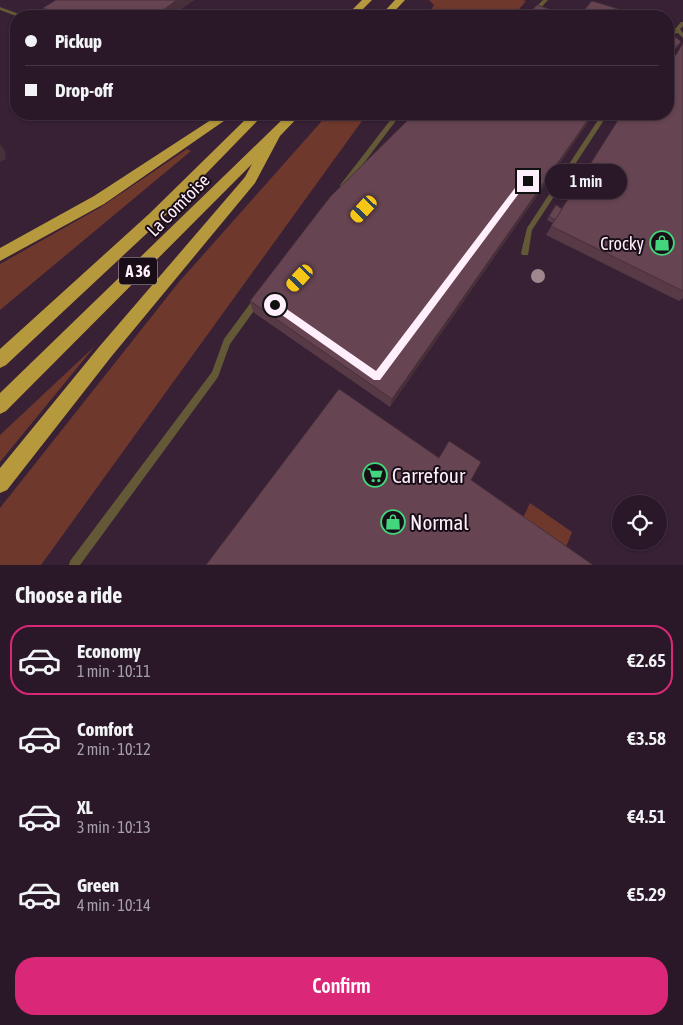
<!DOCTYPE html>
<meta charset="utf-8">
<style>
body{margin:0;font-family:"Asap Condensed",sans-serif;background:#322130;color:#f1f3f6;height:100vh;display:flex;flex-direction:column;font-size:19px;white-space:nowrap}
*{box-sizing:border-box;margin:0}
p{font-size:16px;color:#a5a0a8}
.icon{flex:none;width:28px;height:28px;fill:none;stroke:currentColor;stroke-width:2;stroke-linecap:round;stroke-linejoin:round}
.map{position:relative;height:565px;overflow:hidden}
.panel{display:flex;flex-direction:column;background:#2a1828;flex:1}
.panel>*{flex:none}
.hud{position:absolute;left:10px;top:10px;width:664px;height:110px;border-radius:20px;box-shadow:0 1px 4px #0004,0 0 0 1px #463745;display:grid;align-content:center;height:110px;padding:0 15px;background:#2a1828}
.fabs{position:absolute;left:612px;top:495px;display:grid;gap:10px}
.fabs a{display:grid;place-items:center;width:55px;height:55px;border-radius:50%;background:#2a1828;box-shadow:0 1px 4px #0004,0 0 0 1px #463745;font-size:25px}
.end{position:absolute;width:22px;height:22px;margin:-11px;border:6px solid #ffeefb;background:#111;box-shadow:0 0 0 2px #111}
.from{border-radius:50%}
.bubble{position:absolute;height:35px;border-radius:18px;background:#2a1828;box-shadow:0 1px 4px #0004,0 0 0 1px #463745;font-size:16px;font-weight:600;line-height:35px;text-align:center}
.car{position:absolute;width:15px;height:30px;margin:-15px -8px;border-radius:6px;box-shadow:0 0 4px 1px #0007;background:linear-gradient(#f5c518 24%,#345 0 40%,#f5c518 0 76%,#345 0 86%,#f5c518 0)}
.hud b{display:flex;align-items:center;gap:18px;height:48px;font-size:19px}
.hud b+b{border-top:1px solid #463745}
.hud i{width:12px;height:12px;background:#f1f3f6}
ul{padding:0;list-style:none}
li{display:flex;align-items:center;gap:15px;height:70px;margin:0 10px 8px;padding:0 5px;border:2px solid transparent;border-radius:20px}
li div{flex:1}
li b{display:block;font-size:19px}
li em{font-style:normal;font-weight:600}
li.current{border-color:#db2777}
li>.icon{width:45px;height:45px;stroke-width:1.5}
h2{padding:0 15px;font-size:22px;line-height:60px}
.cta{display:flex;gap:10px;margin-top:auto;padding:10px 15px}
.cta a{flex:1;height:58px;border-radius:20px;background:#db2777;color:#fff;font-size:20px;font-weight:600;line-height:58px;text-align:center}
.map>svg:first-child{display:block}
</style>
<div class="map">
<svg width="683" height="565" viewBox="0 0 683 565">
<rect width="100%" height="100%" fill="#382035"/>
<g fill="#6f382d">
<polygon points="429,0 523,0 526,1 513,16 427,16 434,5"/>
<polygon points="328,114 367,114 41,565 0,565 0,508 179,282"/>
<polygon points="187,149 191,151 0,310 0,264 101,207"/>
<polygon points="95,346 0,462 0,435"/>
<polygon points="530,503 572,532 564,552 521,522"/>
</g>
<g fill="none" stroke-linecap="round" stroke-linejoin="round">
<g fill="#645937" fill-rule="evenodd">
<polygon points="57,0 62,0 36,16 31,16"/>
<polygon points="543,0 548,0 539,10 535,10 535,8"/>
<polygon points="0,7 22,15 22,16 16,16 0,10"/>
<polygon points="681,22 683,22 683,26 680,29 683,33 683,38 678,33 668,35 668,33 676,31 675,29"/>
<polygon points="395,114 401,114 345,188 341,188 340,186 341,184"/>
<polygon points="602,114 608,114 532,230 528,255 522,255 521,253 527,228"/>
<polygon points="258,296 261,297 262,299 261,301 230,344 218,377 80,565 69,565 70,561 212,372 224,339 255,297"/>
</g>
<g fill="#b6993c" fill-rule="evenodd">
<polygon points="362,0 372,0 356,16 346,16"/>
<polygon points="395,0 405,0 390,16 380,16"/>
<polygon points="220,114 234,114 104,204 0,261 0,248 94,196"/>
<polygon points="251,114 264,114 159,222 6,365 0,368 0,349 149,214"/>
<polygon points="288,114 301,114 280,136 255,183 111,357 7,490 0,493 0,468 99,347 245,177 252,164 6,411 0,414 0,393"/>
</g>
</g>
<circle fill="#a0878e" cx="538" cy="276" r="7"/>
<g fill="#583a47">
<polygon points="56,0 194,0 171,16 48,16 43,8"/>
<polygon points="668,39 681,42 679,45 671,53 668,51"/>
<polygon points="683,43 683,298 679,301 546,235 553,223 547,220 549,216 562,209 676,55"/>
<polygon points="414,114 594,114 390,407 253,312 250,301"/>
</g>
<g fill="#473039">
<polygon points="177,0 194,0 171,16 155,16"/>
<polygon points="592,114 594,114 390,407 392,399"/>
<polygon points="0,144 5,151 6,159 0,162"/>
</g>
<g fill="#664452" stroke="#473039">
<polygon points="56,0 177,0 155,16 67,16 43,8"/>
<polygon points="592,1 625,11 621,16 579,16"/>
<polygon points="537,5 570,16 527,16"/>
<polygon points="669,36 677,38 681,42 673,49 668,47 668,43 672,45 668,41 668,39"/>
<polygon points="683,43 683,291 551,226 622,114 668,114 668,52 676,55"/>
<polygon points="414,114 592,114 392,399 250,301 330,197"/>
<polygon points="556,205 562,209 555,220 549,216"/>
<polygon points="339,389 439,458 449,441 481,462 471,480 593,565 206,565"/>
</g>
<polygon fill="#ffeefb" points="525,179 531,181 520,192 380,380 374,380 272,308 272,303 278,303 376,371 515,188"/>
<defs>
<g id="shop-ring" transform="scale(1.25)"><circle r="9.5" fill="#190e17" stroke="#42d77c" stroke-width="1.5"/><path d="M-5-2.5h2.3a2.7 3.5 0 0 1 5.4 0H5L5.5 6h-11ZM-1.5-2.5h3a1.5 2.3 0 0 0-3 0Z" fill="#42d77c"/></g>
<g id="supermarket-ring" transform="scale(1.25)"><circle r="9.5" fill="#190e17" stroke="#42d77c" stroke-width="1.5"/><path d="M-6-5.5h2.5l.6 2H6L4.5 2H-2.5L-4.4-4H-6ZM-1.5 3.2a1.3 1.3 0 1 0 .1 0ZM3 3.2a1.3 1.3 0 1 0 .1 0Z" fill="#42d77c"/></g>
</defs>
<g fill-rule="evenodd">
<use href="#shop-ring" x="662" y="243"/>
<use href="#supermarket-ring" x="375" y="475"/>
<use href="#shop-ring" x="393" y="522"/>
</g>
<g text-anchor="middle" dominant-baseline="central" stroke-width="4" stroke-linejoin="round" paint-order="stroke">
<rect fill="#190e17" stroke="#baabb7" stroke-width="1" x="119" y="257.5" width="38" height="27" rx="4"/>
<g font-size="16" font-weight="bold" fill="#ffeefb">
<text x="138" y="271">A 36</text>
</g>
<g font-size="18" fill="#ffeefb" stroke="#190e17">
<text transform="translate(178 205) rotate(-45)">La Comtoise</text>
</g>
<g font-size="18" fill="#ffeefb" stroke="#190e17" text-anchor="end">
<text x="644" y="243">Crocky</text>
</g>
<g font-size="21" fill="#ffeefb" stroke="#190e17" text-anchor="start">
<text x="392" y="475">Carrefour</text>
<text x="410" y="522">Normal</text>
</g>
</g>
</svg>
<div class="fabs">
<a><svg class="icon" aria-label="locate" viewBox="0 0 24 24"><circle cx="12" cy="12" r="6"/><path d="M12 2v4M12 18v4M2 12h4M18 12h4"/></svg></a>
</div>
<i class="end from" style="left:275px;top:305px"></i>
<i class="end" style="left:528px;top:181px"></i>
<div class="bubble" style="left:545px;top:164px;width:82px">1 min</div>
<i class="car" style="left:364px;top:209px;rotate:223deg"></i>
<i class="car" style="left:300px;top:278px;rotate:223deg"></i>
<div class="hud">
<b><i class="from"></i>Pickup</b>
<b><i></i>Drop-off</b>
</div>
</div>
<section class="panel">
<h2>Choose a ride</h2>
<ul>
<li class="current"><svg class="icon" aria-label="car" viewBox="0 0 24 24"><path d="M5 17H2v-5l4-1 3-4h7l3 4 3 1v5h-3M9 17h6M6 11h13"/><circle cx="7" cy="17" r="2"/><circle cx="17" cy="17" r="2"/></svg><div><b>Economy</b><p>1 min · 10:11</p></div><em>€2.65</em></li>
<li><svg class="icon" aria-label="car" viewBox="0 0 24 24"><path d="M5 17H2v-5l4-1 3-4h7l3 4 3 1v5h-3M9 17h6M6 11h13"/><circle cx="7" cy="17" r="2"/><circle cx="17" cy="17" r="2"/></svg><div><b>Comfort</b><p>2 min · 10:12</p></div><em>€3.58</em></li>
<li><svg class="icon" aria-label="car" viewBox="0 0 24 24"><path d="M5 17H2v-5l4-1 3-4h7l3 4 3 1v5h-3M9 17h6M6 11h13"/><circle cx="7" cy="17" r="2"/><circle cx="17" cy="17" r="2"/></svg><div><b>XL</b><p>3 min · 10:13</p></div><em>€4.51</em></li>
<li><svg class="icon" aria-label="car" viewBox="0 0 24 24"><path d="M5 17H2v-5l4-1 3-4h7l3 4 3 1v5h-3M9 17h6M6 11h13"/><circle cx="7" cy="17" r="2"/><circle cx="17" cy="17" r="2"/></svg><div><b>Green</b><p>4 min · 10:14</p></div><em>€5.29</em></li>
</ul>
<div class="cta"><a>Confirm</a></div>
</section>
